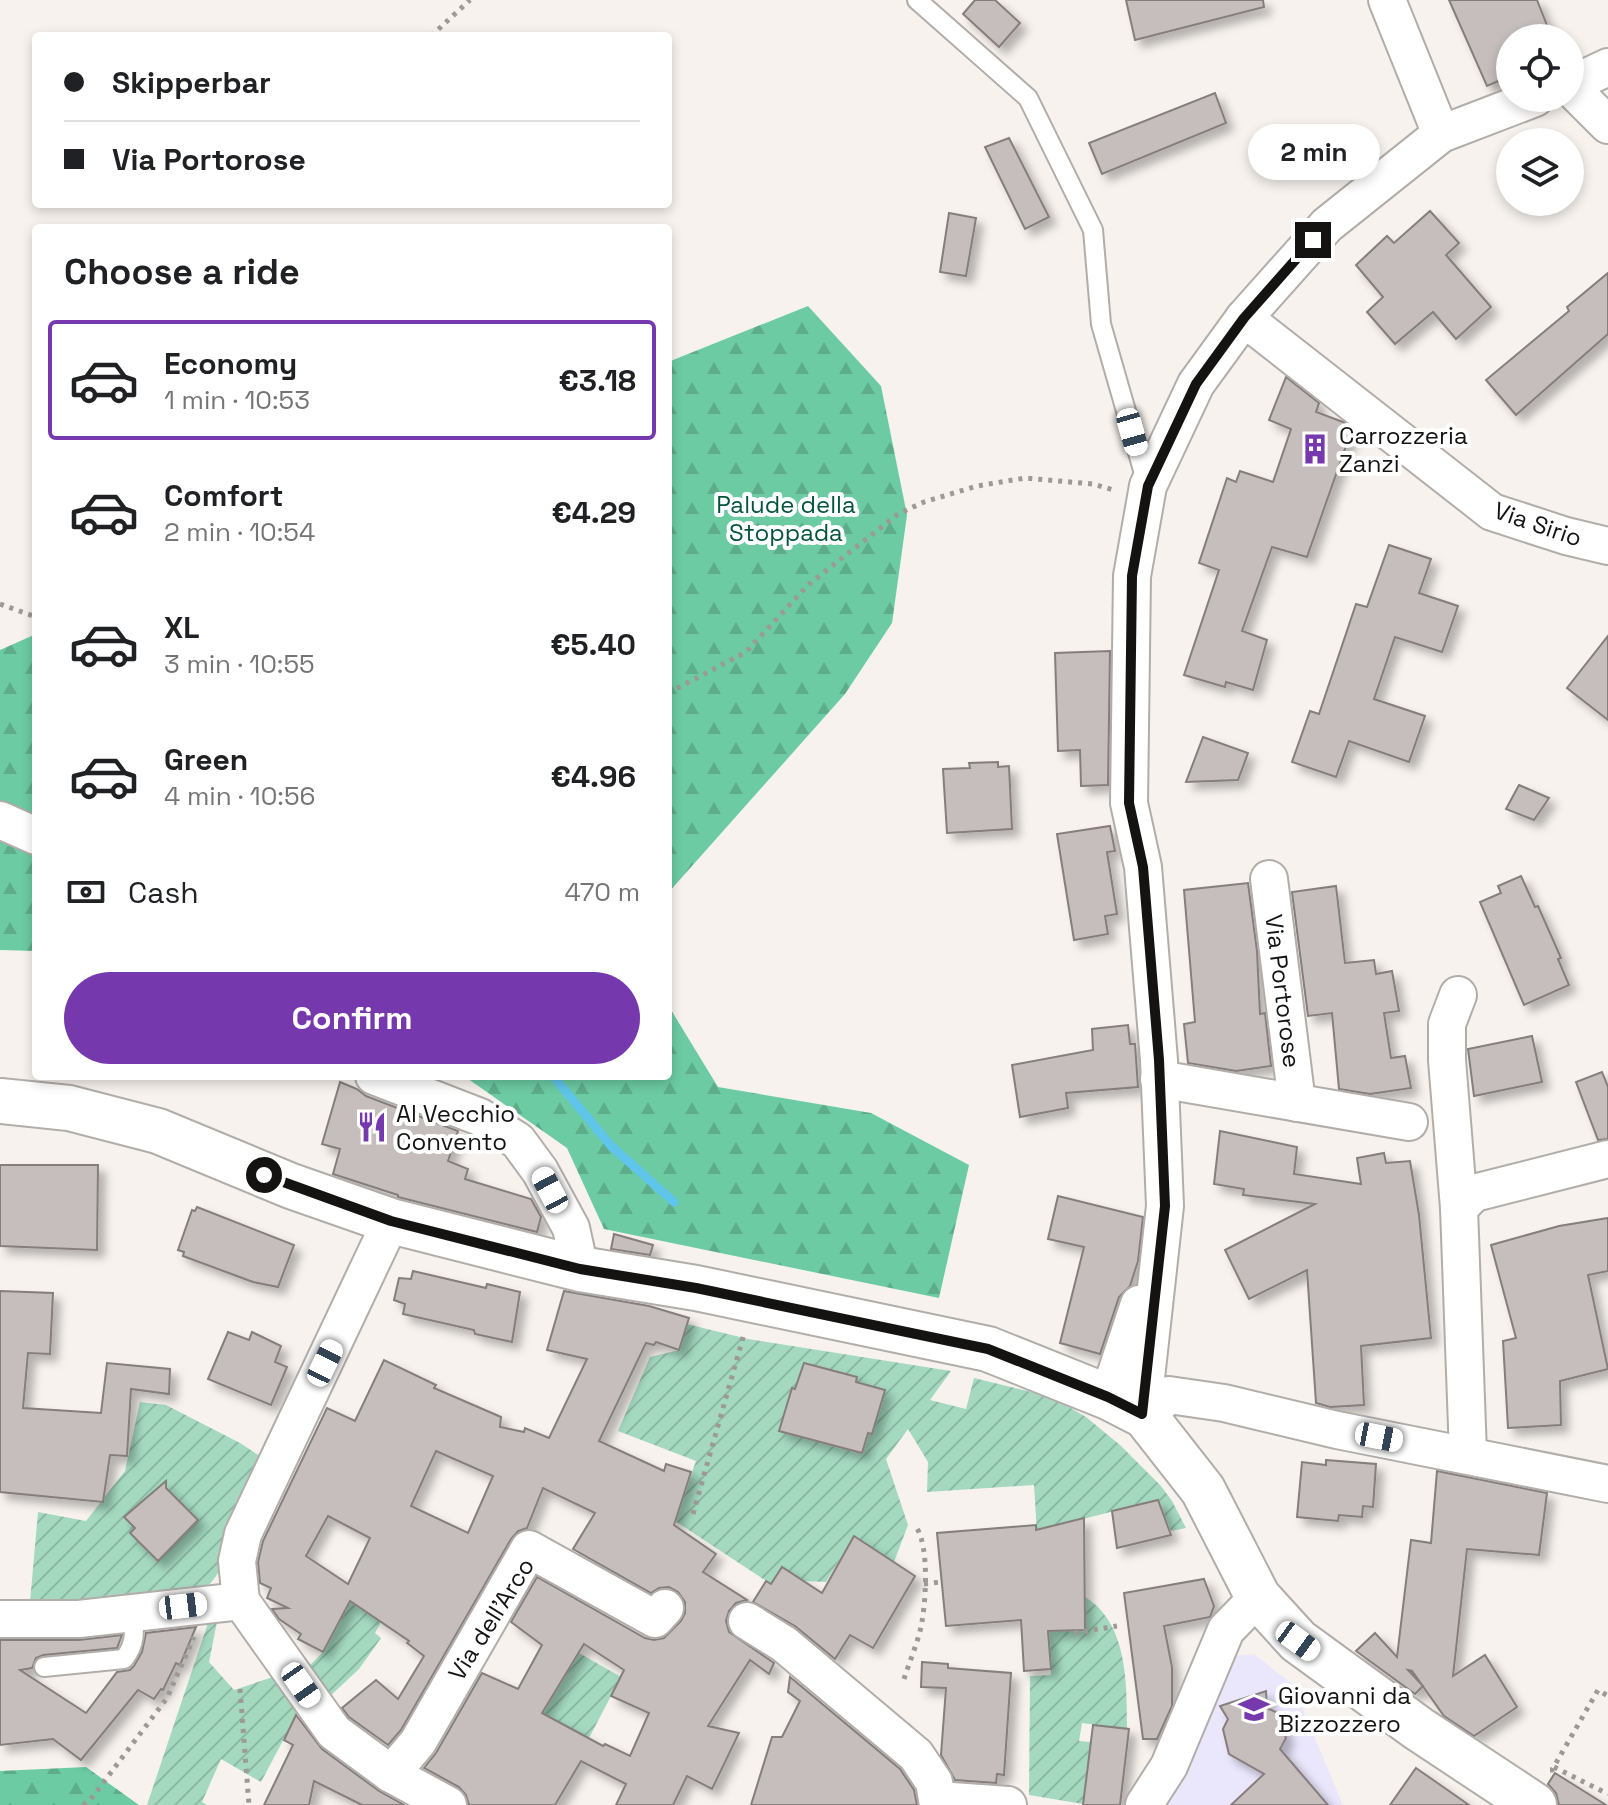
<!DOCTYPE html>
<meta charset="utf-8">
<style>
body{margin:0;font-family:"Space Grotesk",sans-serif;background:#f6f6f6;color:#202124;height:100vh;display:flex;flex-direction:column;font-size:30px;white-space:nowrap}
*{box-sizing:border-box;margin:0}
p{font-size:26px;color:#757577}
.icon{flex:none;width:44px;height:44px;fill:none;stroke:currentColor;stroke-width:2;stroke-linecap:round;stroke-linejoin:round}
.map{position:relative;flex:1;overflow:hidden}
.side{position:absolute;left:32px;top:224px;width:640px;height:856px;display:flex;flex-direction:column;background:#fff;border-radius:8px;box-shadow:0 4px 12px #0003}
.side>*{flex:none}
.guide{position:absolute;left:32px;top:32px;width:640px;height:176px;border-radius:8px;box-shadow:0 4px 12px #0003;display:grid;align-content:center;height:176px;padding:0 32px;background:#fff}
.buttons{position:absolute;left:1496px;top:24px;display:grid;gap:16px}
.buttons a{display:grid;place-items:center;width:88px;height:88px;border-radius:50%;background:#fff;box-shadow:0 4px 12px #0003;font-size:40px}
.end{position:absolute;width:36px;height:36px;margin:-18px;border:10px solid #151312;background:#fff;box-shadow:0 0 0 4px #fff}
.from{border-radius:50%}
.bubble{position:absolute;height:56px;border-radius:28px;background:#fff;box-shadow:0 4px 12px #0003;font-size:26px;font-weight:700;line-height:56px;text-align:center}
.car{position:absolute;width:24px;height:48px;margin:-24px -12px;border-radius:10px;box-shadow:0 0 6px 2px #0007;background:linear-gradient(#fff 24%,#345 0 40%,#fff 0 76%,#345 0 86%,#fff 0)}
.guide b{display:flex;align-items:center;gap:28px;height:76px;font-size:30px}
.guide b+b{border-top:2px solid #e0e0e0}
.guide i{width:20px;height:20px;background:#202124}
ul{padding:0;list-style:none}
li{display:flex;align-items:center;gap:24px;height:120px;margin:0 16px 12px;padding:0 16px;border:4px solid transparent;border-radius:8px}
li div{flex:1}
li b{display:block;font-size:30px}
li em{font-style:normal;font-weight:700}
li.active{border-color:#7538ad}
li>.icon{width:72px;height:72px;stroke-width:1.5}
h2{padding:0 32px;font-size:36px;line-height:96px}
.pay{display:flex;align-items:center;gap:20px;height:88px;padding:0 32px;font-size:30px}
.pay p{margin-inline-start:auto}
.button{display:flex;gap:16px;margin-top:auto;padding:16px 32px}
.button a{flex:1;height:92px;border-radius:48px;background:#7538ad;color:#fff;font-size:32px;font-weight:700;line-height:92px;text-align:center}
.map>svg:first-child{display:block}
</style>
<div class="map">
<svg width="1608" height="1805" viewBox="0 0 1608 1805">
<defs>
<pattern id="forest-firs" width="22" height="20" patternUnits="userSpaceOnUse" patternTransform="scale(2)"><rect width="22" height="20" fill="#6ccba3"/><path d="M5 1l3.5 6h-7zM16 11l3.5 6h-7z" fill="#5dad8b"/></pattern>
<pattern id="garden-furrows" width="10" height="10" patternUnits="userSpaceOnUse" patternTransform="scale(2)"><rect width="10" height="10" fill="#a4d9c0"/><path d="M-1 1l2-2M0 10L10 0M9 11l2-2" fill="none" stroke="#8cb9a4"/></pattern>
<filter id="shadow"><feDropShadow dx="7" dy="7" stdDeviation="4" flood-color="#0004"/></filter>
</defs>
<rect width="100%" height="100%" fill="#f7f2ee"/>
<polygon fill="#eae6fc" points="1254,1654 1292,1684 1343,1805 1158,1805 1222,1657"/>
<g fill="url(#forest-firs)">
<polygon points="808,306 881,386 907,515 892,623 845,694 668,893 668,362"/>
<polygon points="36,634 36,951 0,950 0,650"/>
<polygon points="668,1005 718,1087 871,1113 969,1165 939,1298 604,1229 567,1148 464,1076 668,1076"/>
<polygon points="86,1767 139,1805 0,1805 0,1771"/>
</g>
<g fill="url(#garden-furrows)">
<polygon points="687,1324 748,1339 951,1371 930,1400 966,1409 974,1378 1052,1397 1086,1417 1120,1445 1161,1486 1172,1501 1186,1528 1171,1531 1158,1500 1067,1523 1038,1549 1034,1485 927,1492 928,1462 908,1429 886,1459 908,1525 894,1562 854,1536 826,1582 804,1581 782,1567 771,1584 675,1521 696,1461 618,1431 650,1357 679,1350"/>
<polygon points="140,1402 166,1405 240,1443 269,1462 225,1564 210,1584 181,1594 85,1605 30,1602 38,1512 86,1521 125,1471"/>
<polygon points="357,1590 369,1614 381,1622 375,1633 381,1638 359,1669 327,1699 309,1666 323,1652"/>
<path d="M1085 1597C1128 1623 1127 1685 1127 1729L1082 1723 1079 1741 1091 1742 1083 1804 1029 1795 1030 1676 1051 1675 1048 1632 1085 1629Z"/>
<polygon points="211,1614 218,1617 209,1662 234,1690 282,1674 304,1701 261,1782 221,1759 202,1802 207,1805 147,1805"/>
<polygon points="579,1653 621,1677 589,1738 542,1713"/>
</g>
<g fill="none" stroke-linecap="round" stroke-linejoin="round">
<polyline stroke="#5fc5ea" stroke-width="9" points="553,1076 611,1146 674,1202"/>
</g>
<g fill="#c5bebd" stroke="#857e7d" stroke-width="2" fill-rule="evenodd" filter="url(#shadow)">
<polygon points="975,0 995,0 1020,23 999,47 963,14"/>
<polygon points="1126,0 1263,0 1264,7 1135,40"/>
<polygon points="1449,0 1537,0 1552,38 1510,38 1510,76 1487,86"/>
<polygon points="1215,93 1226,123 1102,174 1089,143"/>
<polygon points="1009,138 1049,217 1025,229 985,147"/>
<polygon points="1430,211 1459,243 1446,255 1491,307 1456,339 1433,312 1395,344 1367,312 1383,297 1356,265 1387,236 1394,243"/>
<polygon points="949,213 976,218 966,276 940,272"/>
<polygon points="1608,273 1608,334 1516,415 1486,380 1569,311 1567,307"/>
<polygon points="1286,377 1319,403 1316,412 1343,422 1352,429 1307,557 1272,547 1242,631 1267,640 1253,690 1226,682 1225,687 1184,675 1219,570 1199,563 1227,478 1236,482 1240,471 1273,482 1291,429 1269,420"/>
<polygon points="1389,545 1431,559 1419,593 1458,606 1442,652 1395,637 1374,699 1425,716 1409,762 1349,741 1336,777 1292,762 1310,711 1319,714 1356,604 1367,607"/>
<polygon points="1608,636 1608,720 1567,688"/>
<polygon points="1110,651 1108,785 1081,786 1080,750 1058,751 1055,653"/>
<polygon points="1203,737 1248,753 1238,780 1186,782"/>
<polygon points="998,762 998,767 1009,766 1012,829 947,833 943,769 970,768 969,763"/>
<polygon points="1519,785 1549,798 1534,820 1506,809"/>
<polygon points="1110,826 1115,851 1107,852 1117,914 1105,916 1108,934 1074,940 1057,834"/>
<polygon points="1521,876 1535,907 1538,906 1561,958 1558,959 1569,985 1524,1005 1480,902 1501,893 1498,886"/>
<polygon points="1248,883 1257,951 1260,1014 1265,1013 1271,1066 1236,1071 1188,1063 1184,1024 1195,1022 1184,890"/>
<polygon points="1336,886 1345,963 1374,960 1376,974 1392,971 1399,1011 1384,1013 1391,1058 1405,1056 1411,1088 1370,1094 1339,1089 1332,1013 1308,1016 1292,892"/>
<polygon points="1128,1025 1130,1044 1135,1044 1138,1087 1066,1093 1068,1108 1020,1117 1012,1065 1093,1050 1092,1029"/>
<polygon points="1532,1036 1542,1082 1474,1096 1468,1049"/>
<polygon points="1602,1072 1608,1087 1608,1139 1598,1140 1576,1082"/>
<polygon points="340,1082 357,1089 366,1096 458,1131 448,1161 468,1169 465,1179 531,1199 541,1217 537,1232 398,1197 398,1195 333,1174 340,1149 322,1144"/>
<polygon points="1220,1131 1297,1147 1294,1174 1361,1184 1357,1158 1384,1153 1386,1163 1410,1161 1419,1215 1431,1338 1361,1346 1364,1405 1330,1407 1316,1403 1307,1270 1249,1299 1225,1250 1315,1204 1243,1195 1244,1189 1214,1184"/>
<polygon points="0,1165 98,1165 97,1250 0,1246"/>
<polygon points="1058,1196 1143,1217 1138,1261 1130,1286 1119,1297 1100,1354 1060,1343 1084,1247 1048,1239"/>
<polygon points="197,1207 294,1245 278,1287 253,1282 183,1256 184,1252 178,1250 192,1210 195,1211"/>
<polygon points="1608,1218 1608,1271 1588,1275 1608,1369 1560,1381 1561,1425 1508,1428 1503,1341 1516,1338 1491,1245 1559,1226"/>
<polygon points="614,1234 653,1245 650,1255 611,1249"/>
<polygon points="413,1271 486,1288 487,1284 520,1292 512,1342 475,1334 474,1330 403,1314 405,1304 394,1300 399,1278 411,1279"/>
<polygon points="0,1291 53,1293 50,1354 28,1353 23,1408 101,1413 107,1363 170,1369 169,1394 131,1389 127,1456 110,1455 103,1502 0,1492"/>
<path d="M564 1291 649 1306 689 1318 679 1350 656 1342 654 1345 646 1343 599 1441 664 1471 666 1464 691 1472 674 1525 716 1554 703 1572 747 1600 736 1603 729 1611 726 1621 729 1632 774 1663 769 1674 750 1660 708 1726 739 1733 712 1789 687 1776 673 1805H616L626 1784 581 1761 555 1805H469L466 1795 459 1787 424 1768 436 1753 482 1673 518 1689 542 1645 511 1622 537 1577 645 1638 654 1640 664 1638 681 1621 685 1613V1602L678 1592 669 1587 659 1588 651 1593 573 1549 595 1513 543 1488 527 1528 518 1531 511 1539 401 1730 388 1745 349 1717 342 1708 376 1680 398 1699 424 1656 407 1643 409 1641 350 1601 323 1652 298 1639 301 1634 279 1619 272 1609 288 1608 267 1598 271 1588 260 1583 258 1562 263 1541 327 1408 355 1421 384 1360 436 1385 434 1388 501 1417 500 1427 524 1432 525 1428 549 1438 587 1359 547 1350ZM436 1451 493 1476 468 1533 411 1506ZM328 1516 370 1538 348 1584 306 1556ZM584 1644 624 1670 611 1696 649 1713 630 1756 605 1744 603 1746 542 1713Z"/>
<polygon points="228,1332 249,1340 252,1332 281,1346 275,1362 287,1367 271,1405 208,1379"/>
<polygon points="804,1363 857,1377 856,1382 885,1390 872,1434 868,1433 862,1453 779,1431 792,1388 795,1389"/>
<polygon points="1326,1460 1376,1464 1373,1507 1363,1506 1362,1517 1339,1515 1338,1521 1297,1517 1302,1462 1326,1465"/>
<polygon points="1437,1471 1547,1493 1539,1555 1467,1549 1453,1676 1485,1655 1517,1707 1474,1736 1444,1716 1412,1671 1408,1670 1423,1686 1415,1694 1356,1651 1375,1633 1397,1657 1411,1540 1431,1543"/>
<polygon points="166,1481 166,1488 198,1520 158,1561 130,1533 135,1528 124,1517"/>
<polygon points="1158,1500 1171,1535 1117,1548 1112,1511"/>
<polygon points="1084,1518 1085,1630 1048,1631 1051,1669 1024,1671 1021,1620 946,1626 937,1533 1036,1525 1036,1530"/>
<polygon points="854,1536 915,1576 873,1648 850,1635 835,1659 795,1626 753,1602 766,1581 771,1584 782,1567 822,1593"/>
<polygon points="1204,1579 1214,1606 1210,1617 1164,1626 1172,1667 1172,1706 1157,1739 1143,1739 1124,1593"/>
<polygon points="196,1627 180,1665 176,1663 163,1690 161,1689 154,1699 138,1690 81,1760 53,1739 0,1745 0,1640 79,1640 122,1635 117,1648 43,1655 36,1658 32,1668 20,1670 86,1713 117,1672 130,1670 134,1666 142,1652 146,1633"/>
<polygon points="922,1662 948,1664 948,1668 1011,1673 1004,1775 997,1774 996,1783 955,1780 941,1755 946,1688 921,1687"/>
<polygon points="790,1677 900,1769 914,1790 917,1805 751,1805 772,1737 782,1737 800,1701 788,1692"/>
<polygon points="1266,1691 1267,1708 1278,1713 1286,1738 1280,1749 1328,1805 1231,1805 1264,1774 1229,1754 1223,1729 1228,1719 1220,1706"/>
<polygon points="296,1715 322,1749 379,1791 404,1805 362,1805 314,1781 309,1805 264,1805 293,1745 284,1740"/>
<polygon points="1093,1725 1129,1729 1120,1805 1083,1805"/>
<polygon points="1416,1768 1469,1805 1390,1805"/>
<polygon points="1555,1773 1606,1805 1559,1805 1556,1793 1548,1784"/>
</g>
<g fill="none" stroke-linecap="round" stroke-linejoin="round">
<g stroke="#b2ada9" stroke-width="22">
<g id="service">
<polyline points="917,0 1028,98 1093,230 1101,324 1147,484"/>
<path d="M44 1667 124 1659C135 1645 137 1629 129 1613"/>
</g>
</g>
<g stroke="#b2ada9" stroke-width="40">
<g id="minor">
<polyline points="1387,0 1441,134"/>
<polyline points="1570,85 1608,67"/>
<polyline points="1570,87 1608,125"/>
<polyline points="1244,318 1492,512 1566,536 1608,546"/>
<polyline points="0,820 36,836"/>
<polyline points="1269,879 1297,1103"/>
<polyline points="1458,995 1447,1024 1447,1060 1459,1208"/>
<polyline points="374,1076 480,1117 518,1141 540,1171 571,1228 580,1269"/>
<polyline points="1159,1079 1409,1122"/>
<polyline points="391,1221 243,1534 237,1561 241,1601 334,1732 391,1774 448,1805"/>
<polyline points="1108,1397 1139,1304"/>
<polyline points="1142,1414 1165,1206 1159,1060 1143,867 1129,803 1132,576 1148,486 1196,384 1244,318 1327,225 1441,134 1535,98"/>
<polyline points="1145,1416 1169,1395 1224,1403 1337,1430 1608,1484"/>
<polyline points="1468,1454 1459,1208 1474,1193 1608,1159"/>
<polyline points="0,1619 79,1619 241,1601"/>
<polyline points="747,1621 784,1644 916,1755 934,1782 938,1805"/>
<polyline points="391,1774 418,1742 529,1549 655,1619 665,1608"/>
<polyline points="938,1800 1008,1805"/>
<polyline points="1144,1805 1169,1766 1226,1630 1258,1597"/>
</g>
</g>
<g stroke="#b2ada9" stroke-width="48">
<polyline id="secondary" points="0,1101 69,1108 158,1131 291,1186 391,1221 580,1269 696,1288 988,1349 1108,1397 1145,1416 1203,1490 1258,1597 1298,1641 1419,1729 1534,1805"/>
</g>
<g stroke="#9c9996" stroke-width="5" stroke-dasharray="4 6" stroke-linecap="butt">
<polyline points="431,36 470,0"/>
<polyline points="0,604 36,617"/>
<polyline points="668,693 746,652 808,585 898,514 924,502 977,486 1025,478 1093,484 1117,491"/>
<polyline points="693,1514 744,1334"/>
<polyline points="924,1584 941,1582"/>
<polyline points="1074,1633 1117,1626"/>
<path d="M904 1679C909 1663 916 1647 920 1631 926 1608 930 1546 916 1527"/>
<polyline points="240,1689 249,1805"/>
<polyline points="1554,1767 1608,1794"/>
<polyline points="1550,1770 1552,1770 1598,1690 1608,1696"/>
<polyline points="83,1805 91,1799 167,1698 194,1637"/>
</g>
<use href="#service" stroke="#fff" stroke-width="18"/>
<use href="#minor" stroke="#fff" stroke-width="36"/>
<use href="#secondary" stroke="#fff" stroke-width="44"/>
</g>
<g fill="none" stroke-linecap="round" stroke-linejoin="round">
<polyline stroke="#151312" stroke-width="10" points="264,1175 391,1221 580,1269 696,1288 988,1349 1108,1397 1142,1414 1165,1206 1159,1060 1143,867 1129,803 1132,576 1148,486 1196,384 1244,318 1313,240"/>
</g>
<defs>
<g id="building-bare" transform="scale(2.4)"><path d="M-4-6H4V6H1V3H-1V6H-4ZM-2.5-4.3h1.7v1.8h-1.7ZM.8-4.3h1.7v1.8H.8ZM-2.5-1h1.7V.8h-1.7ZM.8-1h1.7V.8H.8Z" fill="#7538ad" stroke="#fff" stroke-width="2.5" paint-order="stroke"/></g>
<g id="restaurant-bare" transform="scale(2.4)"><path d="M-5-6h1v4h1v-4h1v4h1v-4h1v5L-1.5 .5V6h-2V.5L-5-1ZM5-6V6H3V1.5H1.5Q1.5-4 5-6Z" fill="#7538ad" stroke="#fff" stroke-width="2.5" paint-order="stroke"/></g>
<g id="school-bare" transform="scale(2.4)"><path d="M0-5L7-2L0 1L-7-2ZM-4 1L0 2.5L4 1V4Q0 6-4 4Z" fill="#7538ad" stroke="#fff" stroke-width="2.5" paint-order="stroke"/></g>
</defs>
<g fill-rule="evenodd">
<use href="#building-bare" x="1315" y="449"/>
<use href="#restaurant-bare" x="372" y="1127"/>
<use href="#school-bare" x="1254" y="1709"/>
</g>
<g text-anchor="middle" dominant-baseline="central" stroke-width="8" stroke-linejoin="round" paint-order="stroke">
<g font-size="24" fill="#151312" stroke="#fff" text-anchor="start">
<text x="1339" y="435">Carrozzeria<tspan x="1339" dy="28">Zanzi</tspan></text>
<text x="396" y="1113">Al Vecchio<tspan x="396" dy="28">Convento</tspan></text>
<text x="1278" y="1695">Giovanni da<tspan x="1278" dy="28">Bizzozzero</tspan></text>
</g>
<g font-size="24" fill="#04553c" stroke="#fff">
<text x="786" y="504">Palude della<tspan x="786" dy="28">Stoppada</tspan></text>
</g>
<g font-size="24" fill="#151312" stroke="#fff">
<text transform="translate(1538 524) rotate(19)">Via Sirio</text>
<text transform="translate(1283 991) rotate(83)">Via Portorose</text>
<text transform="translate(491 1619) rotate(-58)">Via dell'Arco</text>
</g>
</g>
</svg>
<div class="buttons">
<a><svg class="icon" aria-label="locate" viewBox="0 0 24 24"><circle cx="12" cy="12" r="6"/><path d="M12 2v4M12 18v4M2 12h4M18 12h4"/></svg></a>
<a><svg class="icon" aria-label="layers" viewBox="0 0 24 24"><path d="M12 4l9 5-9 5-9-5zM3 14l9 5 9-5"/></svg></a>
</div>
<i class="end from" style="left:264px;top:1175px"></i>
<i class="end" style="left:1313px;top:240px"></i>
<div class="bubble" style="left:1248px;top:124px;width:132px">2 min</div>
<i class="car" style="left:1132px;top:432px;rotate:164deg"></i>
<i class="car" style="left:550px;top:1190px;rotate:332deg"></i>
<i class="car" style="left:325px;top:1363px;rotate:26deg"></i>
<i class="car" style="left:1379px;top:1437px;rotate:101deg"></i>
<i class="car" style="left:183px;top:1606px;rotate:83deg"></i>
<i class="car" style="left:1298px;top:1641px;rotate:126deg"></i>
<i class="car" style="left:301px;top:1685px;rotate:145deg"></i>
<div class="guide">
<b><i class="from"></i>Skipperbar</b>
<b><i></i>Via Portorose</b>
</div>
<section class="side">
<h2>Choose a ride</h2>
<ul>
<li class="active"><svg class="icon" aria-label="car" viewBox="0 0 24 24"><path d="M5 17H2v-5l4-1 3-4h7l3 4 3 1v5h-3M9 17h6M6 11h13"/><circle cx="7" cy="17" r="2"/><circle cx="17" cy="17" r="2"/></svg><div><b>Economy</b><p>1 min · 10:53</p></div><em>€3.18</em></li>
<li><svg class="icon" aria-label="car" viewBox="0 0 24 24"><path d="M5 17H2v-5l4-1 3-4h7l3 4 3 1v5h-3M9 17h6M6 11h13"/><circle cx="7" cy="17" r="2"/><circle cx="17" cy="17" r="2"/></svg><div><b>Comfort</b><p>2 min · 10:54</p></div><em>€4.29</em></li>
<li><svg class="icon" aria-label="car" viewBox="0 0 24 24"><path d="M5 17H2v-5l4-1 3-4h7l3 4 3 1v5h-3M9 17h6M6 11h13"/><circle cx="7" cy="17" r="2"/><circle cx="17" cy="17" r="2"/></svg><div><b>XL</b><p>3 min · 10:55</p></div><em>€5.40</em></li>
<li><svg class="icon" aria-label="car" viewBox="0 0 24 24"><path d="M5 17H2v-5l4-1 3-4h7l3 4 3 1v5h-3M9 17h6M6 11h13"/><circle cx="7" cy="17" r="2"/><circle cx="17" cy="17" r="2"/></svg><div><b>Green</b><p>4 min · 10:56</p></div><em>€4.96</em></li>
</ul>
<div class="pay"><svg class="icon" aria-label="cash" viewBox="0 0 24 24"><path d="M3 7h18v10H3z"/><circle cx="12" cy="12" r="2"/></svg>Cash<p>470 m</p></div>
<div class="button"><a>Confirm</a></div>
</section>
</div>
